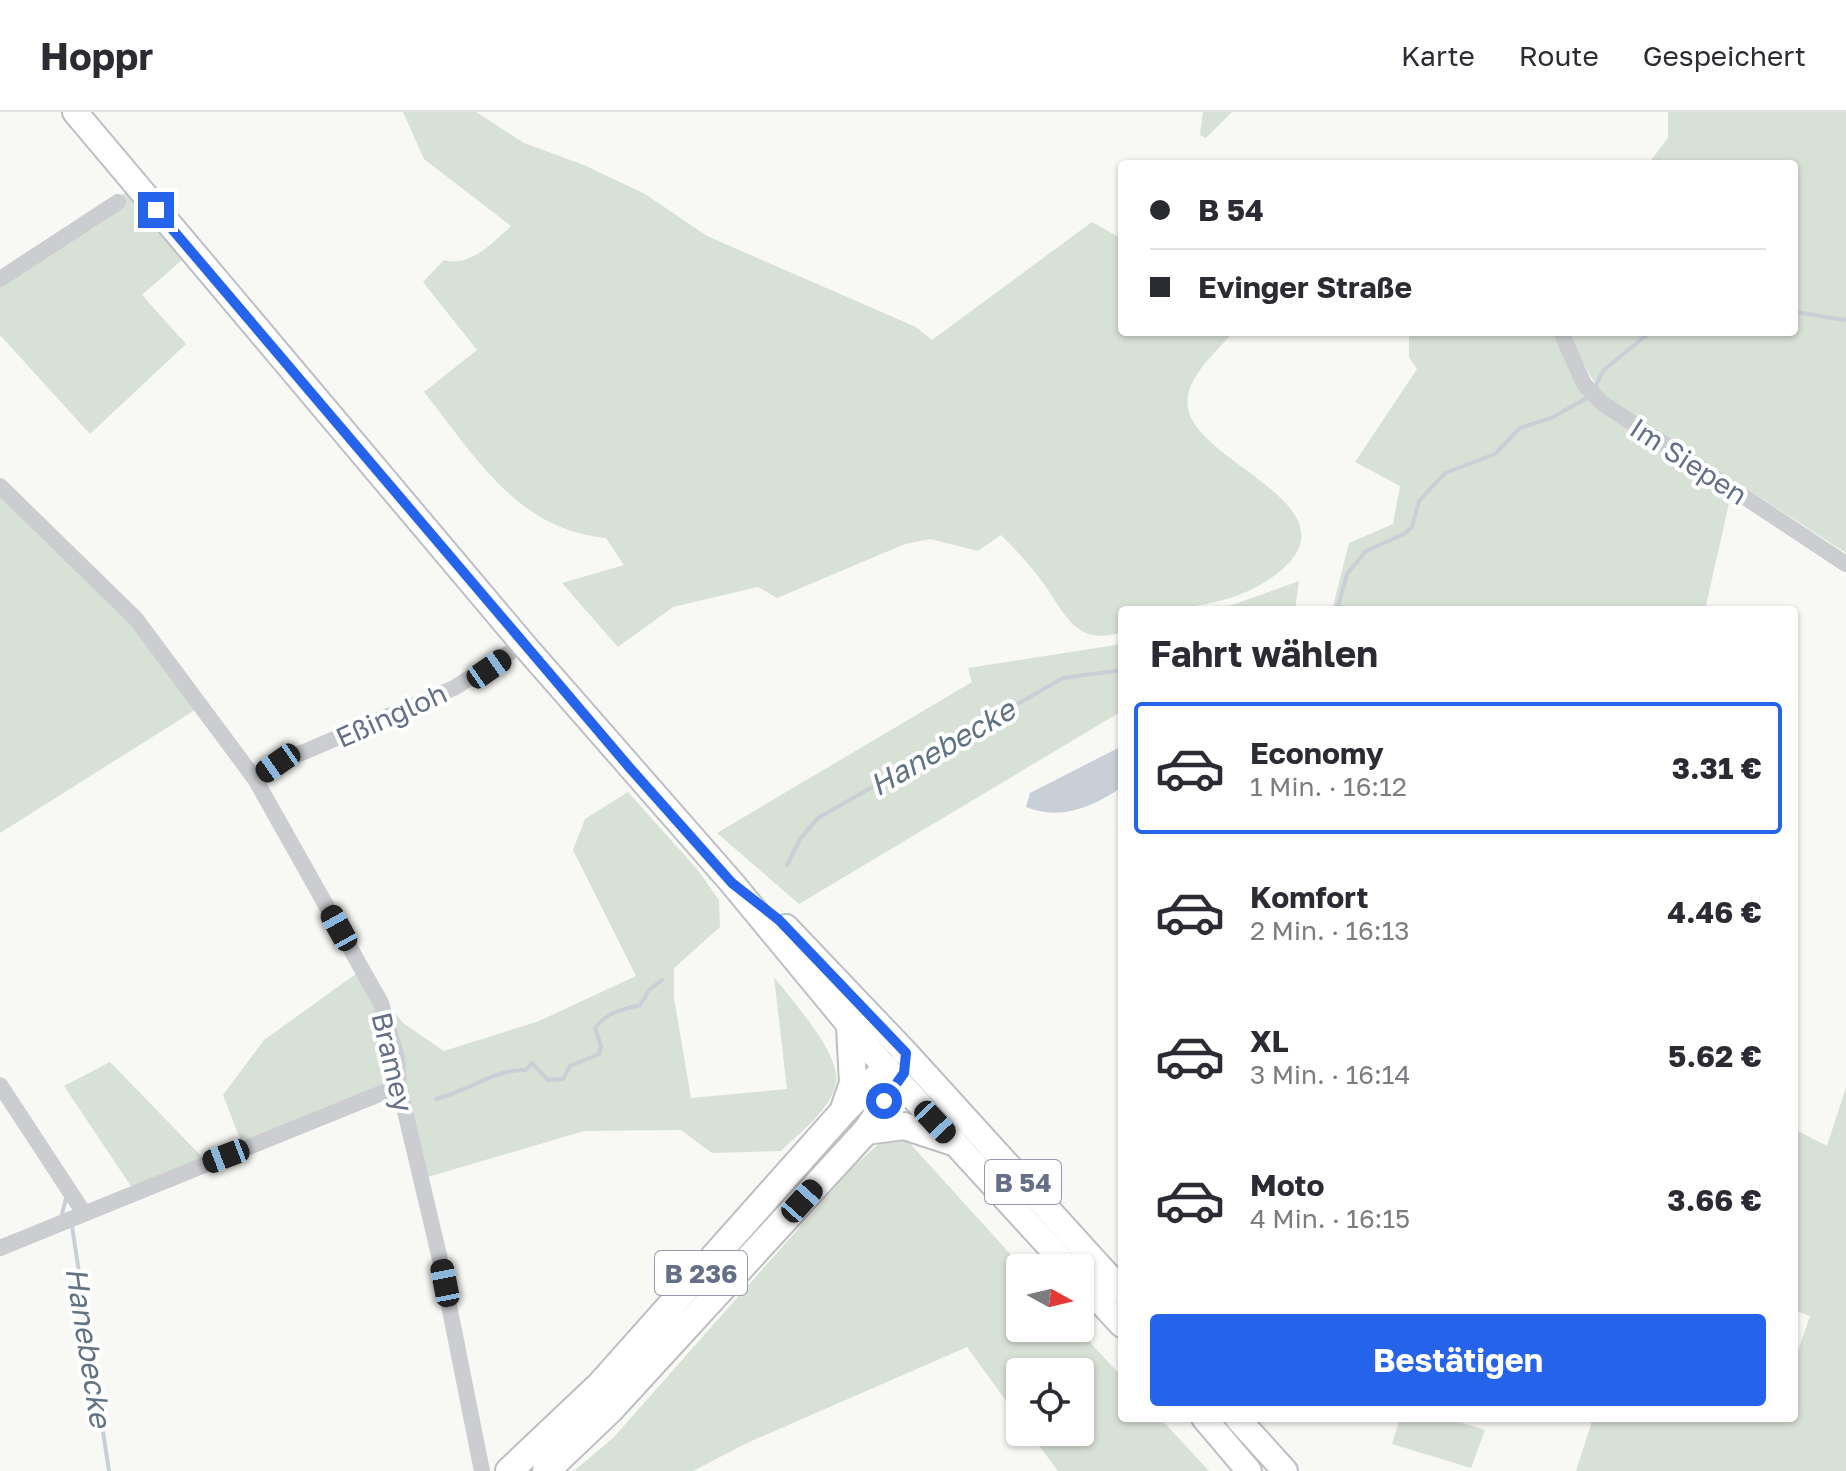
<!DOCTYPE html>
<html lang="de">
<meta charset="utf-8">
<style>
body{margin:0;font-family:"Golos Text",sans-serif;background:#f7f7f7;color:#2b2b33;height:100vh;display:flex;flex-direction:column;font-size:30px;white-space:nowrap}
*{box-sizing:border-box;margin:0}
p{font-size:26px;color:#7c7c81}
.icon{flex:none;width:44px;height:44px;fill:none;stroke:currentColor;stroke-width:2;stroke-linecap:round;stroke-linejoin:round}
.map{position:relative;flex:1;overflow:hidden}
.panel{position:absolute;left:1118px;top:494px;width:680px;height:816px;display:flex;flex-direction:column;background:#fff;border-radius:8px;box-shadow:0 2px 6px #0004}
.panel>*{flex:none}
.top-card{position:absolute;left:1118px;top:48px;width:680px;height:176px;border-radius:8px;box-shadow:0 2px 6px #0004;display:grid;align-content:center;height:176px;padding:0 32px;background:#fff}
.needle{width:52px;rotate:98deg}
.controls{position:absolute;left:1006px;top:1142px;display:grid;gap:16px}
.controls a{display:grid;place-items:center;width:88px;height:88px;border-radius:8px;background:#fff;box-shadow:0 2px 6px #0004;font-size:40px}
.end{position:absolute;width:36px;height:36px;margin:-18px;border:10px solid #2563eb;background:#fff;box-shadow:0 0 0 4px #fff}
.from{border-radius:50%}
.car{position:absolute;width:24px;height:48px;margin:-24px -12px;border-radius:10px;box-shadow:0 0 6px 2px #0007;background:linear-gradient(#222 24%,#8ab4d8 0 40%,#222 0 76%,#8ab4d8 0 86%,#222 0)}
.top-card b{display:flex;align-items:center;gap:28px;height:76px;font-size:30px}
.top-card b+b{border-top:2px solid #e1e1e2}
.top-card i{width:20px;height:20px;background:#2b2b33}
ul{padding:0;list-style:none}
li{display:flex;align-items:center;gap:24px;height:132px;margin:0 16px 12px;padding:0 16px;border:4px solid transparent;border-radius:8px}
li div{flex:1}
li b{display:block;font-size:30px}
li em{font-style:normal;font-weight:700}
li.current{border-color:#2563eb}
li>.icon{width:72px;height:72px;stroke-width:1.5}
h2{padding:0 32px;font-size:36px;line-height:96px}
.action{display:flex;gap:16px;margin-top:auto;padding:16px 32px}
.action a{flex:1;height:92px;border-radius:8px;background:#2563eb;color:#fff;font-size:32px;font-weight:700;line-height:92px;text-align:center}
header{display:flex;align-items:center;gap:48px;box-sizing:border-box;height:112px;padding:0 40px;background:#fff;border-bottom:2px solid #e1e1e2}
header strong{font-size:38px}
nav{display:flex;gap:44px;margin-inline-start:auto;font-size:28px}
.map>svg:first-child{display:block}
</style>
<header>
<strong>Hoppr</strong>
<nav><a>Karte</a><a>Route</a><a>Gespeichert</a></nav>
</header>
<div class="map">
<svg width="1846" height="1359" viewBox="0 0 1846 1359">
<rect width="100%" height="100%" fill="#f8f8f5"/>
<g fill="#d8e1d6">
<path d="M403 0H476L524 31 584 53 645 82 707 124 916 215 932 228 1092 110 1122 127V220H1233C1216 241 1183 267 1188 296 1196 351 1360 394 1279 460 1235 496 1176 498 1122 498V520C1078 534 1067 506 1046 475 1033 456 1017 439 1001 423L978 439 930 427 905 432 777 486 758 475 673 495 618 535 562 471 624 453 606 426C516 417 476 345 424 280L477 238 423 170 444 148C470 156 493 130 511 114L424 47Z"/>
<polygon points="1203,0 1232,0 1206,26 1200,23"/>
<polygon points="1668,0 1846,0 1846,441 1601,282 1566,220 1794,220 1794,52 1648,52 1668,26"/>
<polygon points="134,75 191,140 142,183 186,232 90,322 0,223 0,166"/>
<polygon points="1409,220 1553,220 1595,293 1730,387 1705,498 1332,498 1349,431 1393,412 1400,374 1355,350 1417,257 1409,245"/>
<polygon points="0,374 136,507 203,593 0,721"/>
<polygon points="1299,469 1295,498 1218,498"/>
<polygon points="1122,532 1122,599 799,792 717,721 972,570 968,556"/>
<path d="M628 680 697 757 719 788 720 815 674 856V886L691 986 787 977 774 865C792 889 841 941 836 971 831 998 799 1021 781 1039L712 1041 681 1018 584 1019 421 1067 399 974 244 1037 223 983 264 928 360 859 403 911 444 939 539 909 636 864 573 738 585 707Z"/>
<polygon points="110,950 208,1051 135,1080 64,974"/>
<polygon points="1846,975 1846,1359 1576,1359 1593,1306 1794,1306 1794,1250 1810,1204 1794,1198 1794,1017 1827,1034"/>
<polygon points="886,1025 905,1026 1023,1156 1020,1216 1077,1216 1122,1265 1122,1306 1160,1306 1209,1359 1058,1359 1029,1320 1080,1320 1080,1260 1020,1260 1020,1308 967,1235 747,1331 693,1359 574,1359 614,1325 852,1056"/>
<polygon points="1400,1306 1445,1306 1485,1318 1471,1356 1392,1332"/>
</g>
<path fill="#c8cfd6" d="M1122 634V675C1093 695 1060 709 1026 695L1030 681Z"/>
<g fill="none" stroke-linecap="round" stroke-linejoin="round">
<g stroke="#c8cfd6" stroke-width="4">
<polyline points="1794,200 1846,208"/>
<polyline points="1594,278 1603,259 1650,220"/>
<polyline points="1337,498 1347,462 1366,439 1404,422 1412,415 1419,389 1445,361 1495,342 1520,316 1551,306 1589,285"/>
<polyline points="787,753 800,727 818,706 1063,566 1122,558"/>
<path d="M436 987C464 981 497 956 526 958L532 951 548 968 563 967 570 954 599 942 601 934 595 916C607 900 621 898 640 893L649 878 662 868"/>
<polyline points="62,1102 66,1086"/>
<polyline points="72,1114 109,1359"/>
</g>
<g stroke="#bdbfc4" stroke-width="28">
<g id="primary">
<polyline points="75,0 523,532 732,771 869,937 1069,1156"/>
<polyline points="786,815 906,941 1122,1179"/>
<polyline points="1080,1168 1122,1213"/>
<polyline points="1204,1306 1249,1359"/>
<polyline points="1237,1306 1285,1359"/>
</g>
</g>
<g stroke="#bcbec2" stroke-width="30">
<g id="trunk">
<polyline points="844,997 853,971 850,915"/>
<polyline points="866,1019 904,1014 953,1030"/>
<polyline points="509,1359 600,1273 842,1001 886,956"/>
<polyline points="546,1359 610,1298 866,1019 899,971"/>
</g>
</g>
<g stroke="#cbcdd1" stroke-width="16">
<polyline points="0,167 118,90"/>
<polyline points="1561,220 1584,272 1602,291 1846,452"/>
<polyline points="0,374 136,507 255,667 381,891 397,946 399,974 439,1143 482,1359"/>
<polyline points="255,667 278,651 454,576 523,532"/>
<polyline points="0,973 84,1101"/>
<polyline points="0,1136 399,974"/>
</g>
<use href="#primary" stroke="#fff" stroke-width="24"/>
<use href="#trunk" stroke="#fff" stroke-width="26"/>
</g>
<g fill="none" stroke-linecap="round" stroke-linejoin="round">
<polyline stroke="#2563eb" stroke-width="10" points="156,98 629,655 732,771 779,808 906,941 904,961 884,989"/>
</g>
<g text-anchor="middle" dominant-baseline="central" stroke-width="8" stroke-linejoin="round" paint-order="stroke">
<g fill="#fff" stroke="#939bac" stroke-width="2">
<rect x="985" y="1048" width="76" height="44" rx="6"/>
<rect x="655" y="1139" width="92" height="44" rx="6"/>
</g>
<g font-size="26" font-weight="bold" fill="#657088">
<text x="1023" y="1070">B 54</text>
<text x="701" y="1161">B 236</text>
</g>
<g font-size="28" fill="#657088" stroke="#fff">
<text transform="translate(1689 349) rotate(33)">Im Siepen</text>
<text transform="translate(391 603) rotate(-24)">Eßingloh</text>
<text transform="translate(393 950) rotate(77)">Bramey</text>
</g>
<g font-size="30" font-style="italic" fill="#617383" stroke="#fff">
<text transform="translate(942 635) rotate(-30)">Hanebecke</text>
<text transform="translate(89 1235) rotate(81)">Hanebecke</text>
</g>
</g>
</svg>
<div class="controls">
<a><svg class="needle" viewBox="-14 -14 28 28"><path d="M0-13l5 13h-10z" fill="#e53935"/><path d="M0 13l5-13h-10z" fill="#7c7c81"/></svg></a>
<a><svg class="icon" aria-label="locate" viewBox="0 0 24 24"><circle cx="12" cy="12" r="6"/><path d="M12 2v4M12 18v4M2 12h4M18 12h4"/></svg></a>
</div>
<i class="end from" style="left:884px;top:989px"></i>
<i class="end" style="left:156px;top:98px"></i>
<i class="car" style="left:489px;top:557px;rotate:55deg"></i>
<i class="car" style="left:278px;top:651px;rotate:235deg"></i>
<i class="car" style="left:339px;top:816px;rotate:331deg"></i>
<i class="car" style="left:935px;top:1010px;rotate:137deg"></i>
<i class="car" style="left:226px;top:1044px;rotate:249deg"></i>
<i class="car" style="left:802px;top:1089px;rotate:42deg"></i>
<i class="car" style="left:445px;top:1171px;rotate:349deg"></i>
<div class="top-card">
<b><i class="from"></i>B 54</b>
<b><i></i>Evinger Straße</b>
</div>
<section class="panel">
<h2>Fahrt wählen</h2>
<ul>
<li class="current"><svg class="icon" aria-label="car" viewBox="0 0 24 24"><path d="M5 17H2v-5l4-1 3-4h7l3 4 3 1v5h-3M9 17h6M6 11h13"/><circle cx="7" cy="17" r="2"/><circle cx="17" cy="17" r="2"/></svg><div><b>Economy</b><p>1 Min. · 16:12</p></div><em>3.31 €</em></li>
<li><svg class="icon" aria-label="car" viewBox="0 0 24 24"><path d="M5 17H2v-5l4-1 3-4h7l3 4 3 1v5h-3M9 17h6M6 11h13"/><circle cx="7" cy="17" r="2"/><circle cx="17" cy="17" r="2"/></svg><div><b>Komfort</b><p>2 Min. · 16:13</p></div><em>4.46 €</em></li>
<li><svg class="icon" aria-label="car" viewBox="0 0 24 24"><path d="M5 17H2v-5l4-1 3-4h7l3 4 3 1v5h-3M9 17h6M6 11h13"/><circle cx="7" cy="17" r="2"/><circle cx="17" cy="17" r="2"/></svg><div><b>XL</b><p>3 Min. · 16:14</p></div><em>5.62 €</em></li>
<li><svg class="icon" aria-label="car" viewBox="0 0 24 24"><path d="M5 17H2v-5l4-1 3-4h7l3 4 3 1v5h-3M9 17h6M6 11h13"/><circle cx="7" cy="17" r="2"/><circle cx="17" cy="17" r="2"/></svg><div><b>Moto</b><p>4 Min. · 16:15</p></div><em>3.66 €</em></li>
</ul>
<div class="action"><a>Bestätigen</a></div>
</section>
</div>
